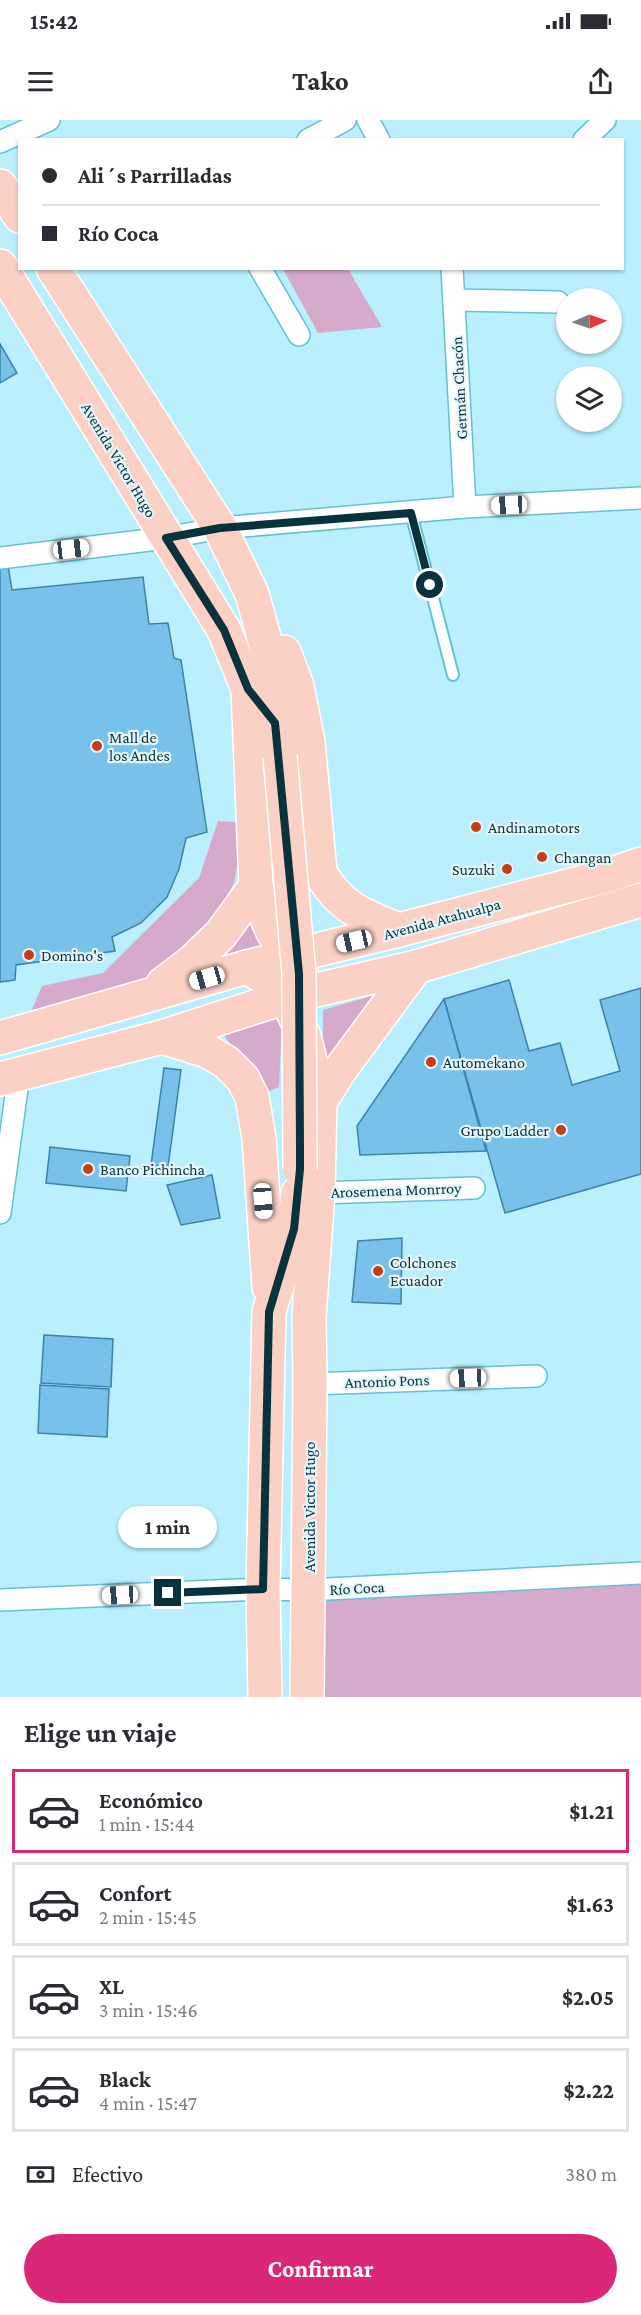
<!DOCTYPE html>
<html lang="es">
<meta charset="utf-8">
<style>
body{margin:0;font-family:"Crimson Pro",serif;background:#f7f7f7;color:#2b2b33;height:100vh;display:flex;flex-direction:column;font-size:22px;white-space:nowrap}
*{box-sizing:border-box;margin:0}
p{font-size:20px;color:#7c7c81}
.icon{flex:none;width:33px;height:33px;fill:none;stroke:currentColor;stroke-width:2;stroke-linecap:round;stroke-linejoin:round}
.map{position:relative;height:1577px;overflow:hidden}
.side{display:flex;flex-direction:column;background:#fff;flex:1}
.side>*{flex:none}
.hud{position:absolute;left:18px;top:18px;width:606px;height:132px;border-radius:0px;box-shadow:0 2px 4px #0004;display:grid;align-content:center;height:132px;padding:0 24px;background:#fff}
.needle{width:39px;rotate:88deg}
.controls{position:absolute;left:556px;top:168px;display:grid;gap:12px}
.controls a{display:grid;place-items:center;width:66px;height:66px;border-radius:50%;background:#fff;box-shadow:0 2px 4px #0004;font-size:30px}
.end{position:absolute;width:27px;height:27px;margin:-14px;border:8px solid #08333c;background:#fff;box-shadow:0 0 0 3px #fff}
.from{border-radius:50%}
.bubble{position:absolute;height:42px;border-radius:21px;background:#fff;box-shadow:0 2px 4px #0004;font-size:20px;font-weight:700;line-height:42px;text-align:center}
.car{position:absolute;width:18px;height:36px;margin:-18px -9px;border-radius:8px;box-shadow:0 0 4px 2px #0007;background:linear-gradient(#fff 24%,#345 0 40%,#fff 0 76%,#345 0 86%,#fff 0)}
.hud b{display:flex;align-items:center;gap:21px;height:57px;font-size:22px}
.hud b+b{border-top:2px solid #e1e1e2}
.hud i{width:15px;height:15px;background:#2b2b33}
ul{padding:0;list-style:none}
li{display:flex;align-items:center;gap:18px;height:84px;margin:0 12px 9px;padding:0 12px;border:3px solid #e1e1e2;border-radius:0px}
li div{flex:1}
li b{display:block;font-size:22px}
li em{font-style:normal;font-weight:700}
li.on{border-color:#db2777}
li>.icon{width:54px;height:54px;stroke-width:1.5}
h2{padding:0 24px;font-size:27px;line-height:72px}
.pay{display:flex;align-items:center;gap:15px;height:66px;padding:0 24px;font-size:22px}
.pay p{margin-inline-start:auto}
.primary-button{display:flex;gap:12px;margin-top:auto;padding:12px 24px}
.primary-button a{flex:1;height:69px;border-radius:36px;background:#db2777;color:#fff;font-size:24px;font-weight:700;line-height:69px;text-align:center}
.status{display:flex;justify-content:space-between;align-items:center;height:42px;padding:0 30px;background:#fff;direction:ltr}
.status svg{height:16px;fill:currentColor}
header{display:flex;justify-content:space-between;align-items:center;height:78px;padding:0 24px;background:#fff;font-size:27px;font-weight:700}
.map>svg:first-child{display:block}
</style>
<div class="status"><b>15:42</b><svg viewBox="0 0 49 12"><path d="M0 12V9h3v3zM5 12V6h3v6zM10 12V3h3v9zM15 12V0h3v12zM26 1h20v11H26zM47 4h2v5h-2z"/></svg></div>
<header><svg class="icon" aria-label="menu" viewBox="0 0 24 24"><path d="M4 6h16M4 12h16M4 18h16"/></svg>Tako<svg class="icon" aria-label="share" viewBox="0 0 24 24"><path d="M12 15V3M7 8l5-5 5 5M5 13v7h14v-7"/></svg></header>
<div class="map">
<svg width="641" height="1577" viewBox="0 0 641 1577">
<rect width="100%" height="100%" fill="#baeffd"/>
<g fill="#d6aacb">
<polygon points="283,149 348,149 382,207 318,213"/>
<polygon points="218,701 245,703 234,763 209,809 174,845 125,868 28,899 42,866 103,853 199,758"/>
<polygon points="248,795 263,831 221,842 215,834"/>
<polygon points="392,870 323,953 323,890"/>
<polygon points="275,899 282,902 279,967 265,973 223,914"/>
<polygon points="641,1460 641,1577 323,1577 318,1477"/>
</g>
<g fill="#78c1eb" stroke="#3a83ab" stroke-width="1.5">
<polygon points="0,224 17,253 0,263"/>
<polygon points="7,440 12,470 143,457 149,504 168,503 174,538 181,540 207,712 186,718 179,749 167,777 141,803 112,817 115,831 16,845 15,860 0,862 0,441"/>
<polygon points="509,860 529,931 560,923 572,965 620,951 600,880 641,868 641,1054 505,1093 444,879"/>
<polygon points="444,879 486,1031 360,1035 357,1006"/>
<polygon points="164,948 181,950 168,1047 151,1045"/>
<polygon points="50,1027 130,1036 126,1071 46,1063"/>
<polygon points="212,1055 220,1098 181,1105 167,1065"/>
<polygon points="402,1118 401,1184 352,1182 358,1121"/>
<polygon points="44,1215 113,1219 111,1267 41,1263"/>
<polygon points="40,1265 109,1269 107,1317 38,1313"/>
</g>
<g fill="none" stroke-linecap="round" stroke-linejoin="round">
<g stroke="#63c1d7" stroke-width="14">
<polyline id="service" points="411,393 453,555"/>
</g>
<g stroke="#63c1d7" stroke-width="24">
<g id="minor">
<polyline points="368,0 379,20"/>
<polyline points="308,20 345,0"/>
<polyline points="584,20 605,0"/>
<polyline points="0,22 49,0"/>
<polyline points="260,148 299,215"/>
<polyline points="452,148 465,387"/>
<polyline points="454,180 558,182"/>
<polyline points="0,438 166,418 220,408 465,387 641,378"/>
<polyline points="318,1073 474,1068"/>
<polyline points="0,1093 19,954"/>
<polyline points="310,1264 536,1256"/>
<polyline points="0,1480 263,1469 308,1470 641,1453"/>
</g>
</g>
<g stroke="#fff" stroke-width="36">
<g id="primary">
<polyline points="0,66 20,96"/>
<polyline points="0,146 224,510 248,569 275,603"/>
<polyline points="53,148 220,408 252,474 270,539 276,573 275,603 280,636"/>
<path d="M284 532 297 566 308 622 320 752C339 787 363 796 399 810"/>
<path d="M248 569 256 766C265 798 277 827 301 851"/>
<polyline points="247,847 275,864 286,877 304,916 320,982 318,1073 309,1197 310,1264 307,1577"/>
<polyline points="163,864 192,842 221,814 256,766"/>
<polyline points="162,917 207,931 226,942 243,959 252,977 259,1018 269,1167"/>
<polyline points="0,918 247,847 399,810 606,756 641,744"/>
<polyline points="0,959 162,917 286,877 416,847 641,780"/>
<polyline points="320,982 340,950 416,847"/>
<polyline points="265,1577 263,1469 269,1192 294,1109 298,1073"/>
</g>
</g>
<use href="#service" stroke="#fff" stroke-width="10"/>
<use href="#minor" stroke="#fff" stroke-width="21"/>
<use href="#primary" stroke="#fbd0c5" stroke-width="33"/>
<g stroke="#fff" stroke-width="36" stroke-linecap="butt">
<polyline id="primary-bridge" points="280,636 299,854 300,1049"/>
</g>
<use href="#primary-bridge" stroke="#fbd0c5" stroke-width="33"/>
</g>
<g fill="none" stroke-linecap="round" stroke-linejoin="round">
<polyline stroke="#08333c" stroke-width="8" points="168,1473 263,1469 269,1192 294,1109 300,1049 300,1027 299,854 275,603 248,569 224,510 166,418 220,408 411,393 430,465"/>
</g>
<g fill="#c53c16" stroke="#e5f6fa" stroke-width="2">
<circle cx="97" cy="626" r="6"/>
<circle cx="476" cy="707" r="6"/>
<circle cx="542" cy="737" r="6"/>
<circle cx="507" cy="749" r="6"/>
<circle cx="29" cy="835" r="6"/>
<circle cx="431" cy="942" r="6"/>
<circle cx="561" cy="1010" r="6"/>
<circle cx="88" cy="1049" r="6"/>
<circle cx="378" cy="1151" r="6"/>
</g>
<g text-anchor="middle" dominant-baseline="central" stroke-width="4.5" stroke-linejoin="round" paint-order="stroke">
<g font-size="16" fill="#08333c" stroke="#e5f6fa">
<text transform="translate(459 268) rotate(-93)">Germán Chacón</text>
<text transform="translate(119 340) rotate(59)">Avenida Victor Hugo</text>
<text transform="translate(442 799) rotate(-15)">Avenida Atahualpa</text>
<text transform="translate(396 1070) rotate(-2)">Arosemena Monrroy</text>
<text transform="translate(387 1261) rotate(-2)">Antonio Pons</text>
<text transform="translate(309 1387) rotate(-90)">Avenida Victor Hugo</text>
<text transform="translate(357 1468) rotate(-3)">Río Coca</text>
</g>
<g font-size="16" fill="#08333c" stroke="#e5f6fa" text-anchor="start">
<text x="109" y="617">Mall de<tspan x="109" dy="18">los Andes</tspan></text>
<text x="488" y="707">Andinamotors</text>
<text x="554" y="737">Changan</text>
<text x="495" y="749" text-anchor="end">Suzuki</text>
<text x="41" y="835">Domino's</text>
<text x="443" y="942">Automekano</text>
<text x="549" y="1010" text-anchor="end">Grupo Ladder</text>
<text x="100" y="1049">Banco Pichincha</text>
<text x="390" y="1142">Colchones<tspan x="390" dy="18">Ecuador</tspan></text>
</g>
</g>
</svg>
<div class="controls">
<a><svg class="needle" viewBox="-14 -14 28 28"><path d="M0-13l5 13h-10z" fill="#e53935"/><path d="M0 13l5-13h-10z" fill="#7c7c81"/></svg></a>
<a><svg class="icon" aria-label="layers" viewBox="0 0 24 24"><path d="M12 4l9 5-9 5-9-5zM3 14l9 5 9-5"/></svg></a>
</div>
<i class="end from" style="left:430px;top:465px"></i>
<i class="end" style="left:168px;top:1473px"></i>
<div class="bubble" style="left:118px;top:1386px;width:99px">1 min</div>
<i class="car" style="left:509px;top:385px;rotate:267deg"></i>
<i class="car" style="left:71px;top:429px;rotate:83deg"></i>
<i class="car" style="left:354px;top:821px;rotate:257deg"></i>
<i class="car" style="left:207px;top:858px;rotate:254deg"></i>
<i class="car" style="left:263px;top:1081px;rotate:176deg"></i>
<i class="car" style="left:468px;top:1258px;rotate:268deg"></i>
<i class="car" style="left:120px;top:1475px;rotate:267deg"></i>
<div class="hud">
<b><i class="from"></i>Ali´s Parrilladas</b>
<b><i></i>Río Coca</b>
</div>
</div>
<section class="side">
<h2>Elige un viaje</h2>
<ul>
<li class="on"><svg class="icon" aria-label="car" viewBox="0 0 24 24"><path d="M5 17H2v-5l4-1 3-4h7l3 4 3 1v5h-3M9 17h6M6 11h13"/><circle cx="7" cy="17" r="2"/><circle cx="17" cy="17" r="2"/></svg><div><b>Económico</b><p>1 min · 15:44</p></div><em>$1.21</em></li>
<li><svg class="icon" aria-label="car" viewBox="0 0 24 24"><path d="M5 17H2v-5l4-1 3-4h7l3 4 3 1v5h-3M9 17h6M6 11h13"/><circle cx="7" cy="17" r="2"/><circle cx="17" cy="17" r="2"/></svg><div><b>Confort</b><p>2 min · 15:45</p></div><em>$1.63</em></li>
<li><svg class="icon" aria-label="car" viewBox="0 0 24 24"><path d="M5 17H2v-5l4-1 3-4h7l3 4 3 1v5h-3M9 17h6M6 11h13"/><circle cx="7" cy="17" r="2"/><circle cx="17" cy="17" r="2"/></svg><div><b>XL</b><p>3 min · 15:46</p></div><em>$2.05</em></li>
<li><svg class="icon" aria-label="car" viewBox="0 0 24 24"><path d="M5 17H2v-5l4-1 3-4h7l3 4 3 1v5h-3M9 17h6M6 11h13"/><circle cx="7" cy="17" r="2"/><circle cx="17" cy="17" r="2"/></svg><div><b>Black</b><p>4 min · 15:47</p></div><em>$2.22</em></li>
</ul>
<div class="pay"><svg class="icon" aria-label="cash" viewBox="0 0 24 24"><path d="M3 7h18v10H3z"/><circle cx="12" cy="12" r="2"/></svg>Efectivo<p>380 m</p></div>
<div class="primary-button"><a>Confirmar</a></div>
</section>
